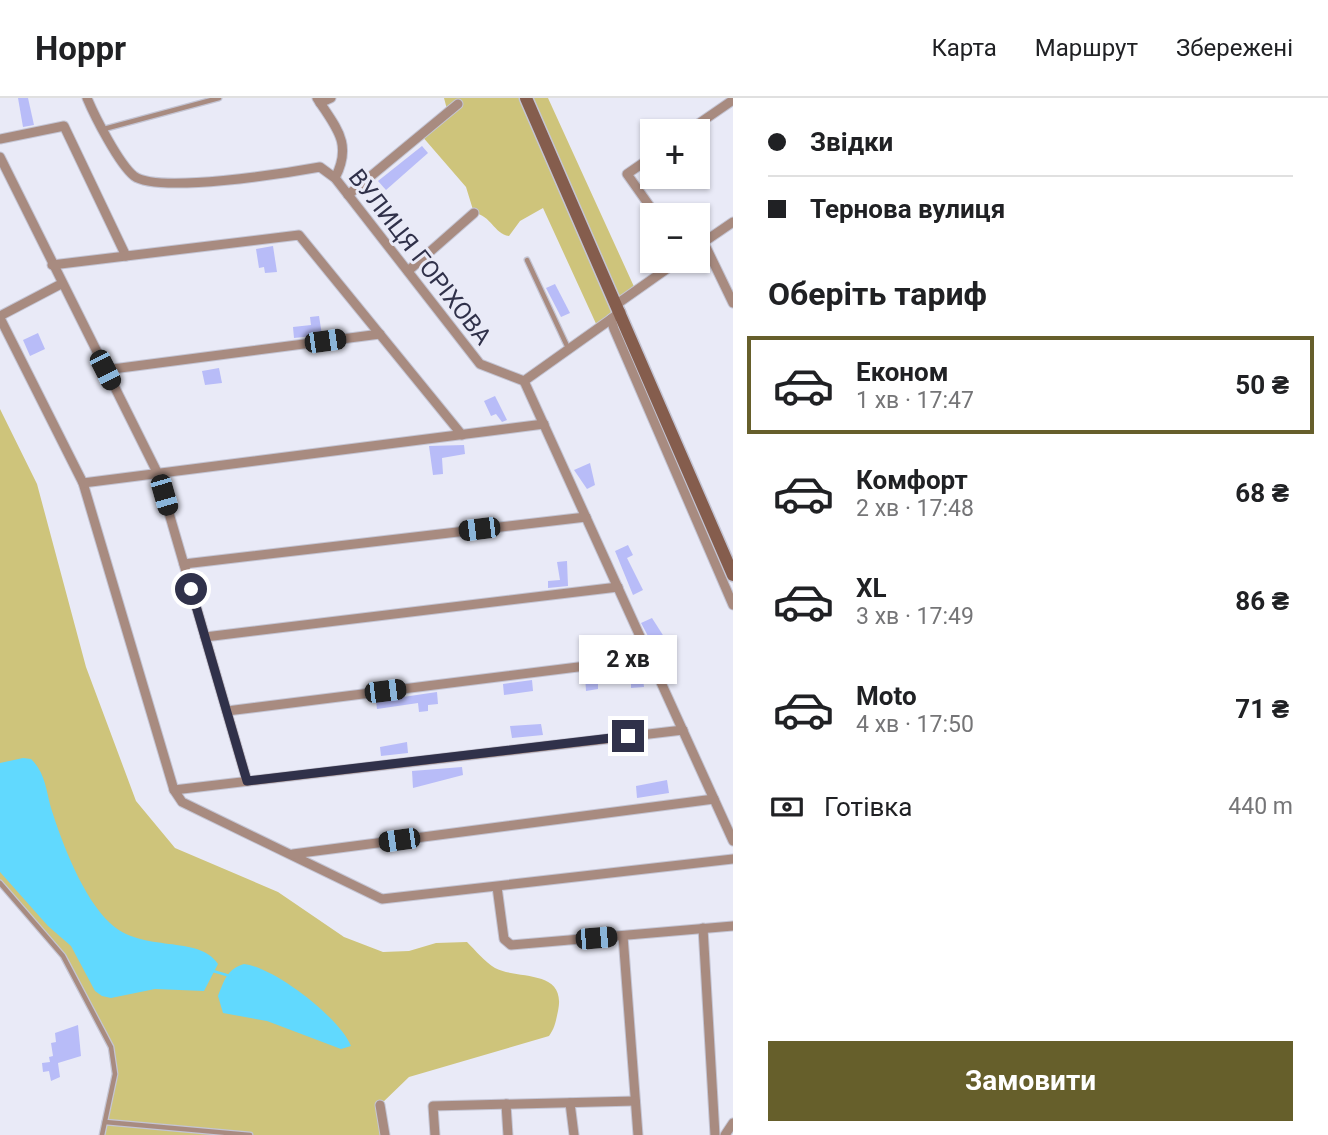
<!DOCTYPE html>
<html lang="uk">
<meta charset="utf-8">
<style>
body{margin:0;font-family:Roboto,sans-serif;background:#f2f2f2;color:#202124;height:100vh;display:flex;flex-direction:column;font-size:26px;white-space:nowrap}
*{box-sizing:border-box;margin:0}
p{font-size:23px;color:#757577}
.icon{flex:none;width:38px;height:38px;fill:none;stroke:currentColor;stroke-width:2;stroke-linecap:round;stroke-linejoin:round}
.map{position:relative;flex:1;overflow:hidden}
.side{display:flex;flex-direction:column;background:#fff;width:595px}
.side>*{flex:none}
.hud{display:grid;align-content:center;height:154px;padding:0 35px;background:#fff}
.controls{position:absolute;left:640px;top:21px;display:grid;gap:14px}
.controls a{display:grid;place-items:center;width:70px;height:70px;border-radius:0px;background:#fff;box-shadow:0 2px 5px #0004;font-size:35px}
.end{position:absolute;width:32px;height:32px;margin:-16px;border:9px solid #30314a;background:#fff;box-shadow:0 0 0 4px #fff}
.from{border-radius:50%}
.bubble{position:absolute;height:49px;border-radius:0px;background:#fff;box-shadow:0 2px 5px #0004;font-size:23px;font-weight:700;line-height:49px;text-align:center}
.car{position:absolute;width:21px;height:42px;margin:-21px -10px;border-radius:9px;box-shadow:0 0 5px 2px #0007;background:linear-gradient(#222 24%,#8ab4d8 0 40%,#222 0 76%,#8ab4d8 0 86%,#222 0)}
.hud b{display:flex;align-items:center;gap:24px;height:66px;font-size:26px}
.hud b+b{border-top:2px solid #e0e0e0}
.hud i{width:18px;height:18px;background:#202124}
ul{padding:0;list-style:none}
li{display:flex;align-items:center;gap:21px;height:98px;margin:0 14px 10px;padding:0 21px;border:4px solid transparent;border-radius:0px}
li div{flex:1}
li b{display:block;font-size:26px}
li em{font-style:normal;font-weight:700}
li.active{border-color:#665f2b}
li>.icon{width:63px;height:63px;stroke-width:1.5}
h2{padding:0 35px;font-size:32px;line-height:84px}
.pay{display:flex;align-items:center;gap:18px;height:77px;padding:0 35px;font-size:26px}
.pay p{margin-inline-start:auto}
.button{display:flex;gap:14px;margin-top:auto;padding:14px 35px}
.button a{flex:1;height:80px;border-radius:0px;background:#665f2b;color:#fff;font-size:28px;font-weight:700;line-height:80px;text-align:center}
header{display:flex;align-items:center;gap:42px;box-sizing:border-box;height:98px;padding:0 35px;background:#fff;border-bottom:2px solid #e0e0e0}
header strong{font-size:33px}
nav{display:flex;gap:38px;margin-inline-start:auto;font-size:24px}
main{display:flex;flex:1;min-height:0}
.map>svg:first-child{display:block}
</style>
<header>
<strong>Hoppr</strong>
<nav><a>Карта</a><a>Маршрут</a><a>Збережені</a></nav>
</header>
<main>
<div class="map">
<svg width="733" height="1037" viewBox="0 0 733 1037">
<rect width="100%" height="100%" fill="#e9eaf7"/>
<g fill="#cec47b">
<path d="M444 0H548L636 193 618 206 621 214 598 230 543 110 520 123 509 138C494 136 491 117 474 115L466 89 421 37 448 15Z"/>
<path d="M0 311 37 386 86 569 136 703 175 750 278 794 344 839 383 854 409 853 436 845 467 844C475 852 485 864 495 870 517 882 567 870 558 913 556 922 555 930 549 938L409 979 380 1007 385 1037H102L114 985V957L69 866 0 785Z"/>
</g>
<g fill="#61d9fe">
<path d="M23 660 31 661C45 674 46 692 51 710 62 745 83 800 110 825 142 856 199 836 218 866L204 893 155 891 111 900 102 898 95 893 71 848 48 828 0 774V665Z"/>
<path d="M244 866C274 869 340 920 351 948L341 951 267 923 223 915 218 898C224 883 227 871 244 866Z"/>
</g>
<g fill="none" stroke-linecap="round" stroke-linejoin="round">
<polyline stroke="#61d9fe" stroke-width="2.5" points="213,873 230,878"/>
</g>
<g fill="#b8bcf8">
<polygon points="18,0 28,0 34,27 23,29"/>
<polygon points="422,48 428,55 386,92 378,83"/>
<polygon points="273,148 277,174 265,175 264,169 259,170 256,151"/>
<polygon points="555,186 570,215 561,219 546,190"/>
<polygon points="319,218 322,237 294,240 293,229 311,227 310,219"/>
<polygon points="38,235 45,251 30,258 23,242"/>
<polygon points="219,270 222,285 205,287 202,273"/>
<polygon points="495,298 507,322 502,324 496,316 491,318 484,303"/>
<polygon points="464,347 465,356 442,360 443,376 433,377 429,348"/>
<polygon points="590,365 595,387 587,391 574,372"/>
<polygon points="628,447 633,457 627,460 643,492 633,497 615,453"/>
<polygon points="567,463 568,488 548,490 548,483 560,482 557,464"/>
<polygon points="652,520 668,545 655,551 641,525"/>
<polygon points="642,572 644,589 631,590 631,582 598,585 598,591 586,593 585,578"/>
<polygon points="532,582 533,593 504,597 503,586"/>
<polygon points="437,594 438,606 428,607 428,613 419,614 418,605 377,611 376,603"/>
<polygon points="541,626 543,637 512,640 510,628"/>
<polygon points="407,644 408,655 381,658 380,649"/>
<polygon points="462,669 463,677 413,690 412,673"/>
<polygon points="667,682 669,695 637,700 636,688"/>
<polygon points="78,927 81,958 58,965 60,979 51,983 49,973 43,974 42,965 50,964 49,959 53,958 51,945 56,944 55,935"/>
</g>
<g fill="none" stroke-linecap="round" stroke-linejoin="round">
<g stroke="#c4c5d4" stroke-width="7">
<g id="lane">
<polyline points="104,31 219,0"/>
<polyline points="527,162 568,250"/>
<polyline points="0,785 63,858 111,949 115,976 102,1037"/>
<polyline points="105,1024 250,1037"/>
</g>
</g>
<g stroke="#c4c5d4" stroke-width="11">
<g id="street">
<path d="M87 0C95 19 119 66 134 78 158 96 287 75 320 69L335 80 480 266 524 283 621 214"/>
<path d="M317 0C336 30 353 45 335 80"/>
<polyline points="320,5 331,0"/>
<polyline points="688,33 733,2"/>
<polyline points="0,41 64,28 126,158"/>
<polyline points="653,58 627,76 656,117"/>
<polyline points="0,59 157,374 247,683"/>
<polyline points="348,97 458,6"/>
<polyline points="704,145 733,205"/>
<polyline points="698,148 733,124"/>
<polyline points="52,167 299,137 462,337"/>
<polyline points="408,173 474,115"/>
<polyline points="617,206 678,163"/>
<polyline points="0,218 61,186"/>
<polyline points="615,218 611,221 614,231 733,507"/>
<polyline points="0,220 83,385 174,692 182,704 382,801 733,761"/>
<polyline points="105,272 380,236"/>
<polyline points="524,283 733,743"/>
<polyline points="83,385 544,326"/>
<polyline points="184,466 586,419"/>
<polyline points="205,539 618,489"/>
<polyline points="227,613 650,560"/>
<polyline points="174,692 683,632"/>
<polyline points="293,756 714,701"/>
<polyline points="497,789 504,841 511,847 733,828"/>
<polyline points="703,830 715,1037"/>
<polyline points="623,838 638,1037"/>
<polyline points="570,1005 574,1037"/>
<polyline points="506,1006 508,1037"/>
<polyline points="380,1007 385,1037"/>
<polyline points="435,1037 433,1008 635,1003"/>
<polyline points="725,1037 733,1025"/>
</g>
</g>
<g stroke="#c4c5d4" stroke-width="15">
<polyline id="secondary" points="526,0 733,477"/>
</g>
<use href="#lane" stroke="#a88b80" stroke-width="4.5"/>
<use href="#street" stroke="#a88b80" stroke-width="9"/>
<use href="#secondary" stroke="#855d4d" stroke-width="12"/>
</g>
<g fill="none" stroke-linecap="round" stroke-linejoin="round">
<polyline stroke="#30314a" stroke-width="9" points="191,491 247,683 628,638"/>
</g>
<g text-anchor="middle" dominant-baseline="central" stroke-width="6" stroke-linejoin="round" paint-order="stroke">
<g font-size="24" fill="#30314a" stroke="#e9eaf7">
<text transform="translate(420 159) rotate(52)">ВУЛИЦЯ ГОРІХОВА</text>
</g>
</g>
</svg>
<div class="controls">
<a>+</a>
<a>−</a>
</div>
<i class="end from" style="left:191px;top:491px"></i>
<i class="end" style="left:628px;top:638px"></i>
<div class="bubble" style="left:579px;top:537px;width:98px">2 хв</div>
<i class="car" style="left:325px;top:243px;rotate:82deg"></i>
<i class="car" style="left:105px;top:272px;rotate:153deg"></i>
<i class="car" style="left:164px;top:397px;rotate:164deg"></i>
<i class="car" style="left:479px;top:431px;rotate:263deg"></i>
<i class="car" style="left:385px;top:593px;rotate:83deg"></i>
<i class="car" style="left:399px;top:742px;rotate:262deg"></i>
<i class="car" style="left:596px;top:840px;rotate:85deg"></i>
</div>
<section class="side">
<div class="hud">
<b><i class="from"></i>Звідки</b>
<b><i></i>Тернова вулиця</b>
</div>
<h2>Оберіть тариф</h2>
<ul>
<li class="active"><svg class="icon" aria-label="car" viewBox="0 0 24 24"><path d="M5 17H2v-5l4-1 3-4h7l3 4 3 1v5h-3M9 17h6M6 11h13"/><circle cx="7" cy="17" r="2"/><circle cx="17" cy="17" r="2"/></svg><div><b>Економ</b><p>1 хв · 17:47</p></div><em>50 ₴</em></li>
<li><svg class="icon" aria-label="car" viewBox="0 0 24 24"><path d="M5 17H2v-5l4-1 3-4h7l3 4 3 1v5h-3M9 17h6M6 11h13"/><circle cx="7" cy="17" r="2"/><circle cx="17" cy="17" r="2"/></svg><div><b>Комфорт</b><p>2 хв · 17:48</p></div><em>68 ₴</em></li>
<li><svg class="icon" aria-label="car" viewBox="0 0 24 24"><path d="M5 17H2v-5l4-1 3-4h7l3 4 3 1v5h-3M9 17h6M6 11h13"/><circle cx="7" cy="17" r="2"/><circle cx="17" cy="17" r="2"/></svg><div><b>XL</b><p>3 хв · 17:49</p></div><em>86 ₴</em></li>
<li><svg class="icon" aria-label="car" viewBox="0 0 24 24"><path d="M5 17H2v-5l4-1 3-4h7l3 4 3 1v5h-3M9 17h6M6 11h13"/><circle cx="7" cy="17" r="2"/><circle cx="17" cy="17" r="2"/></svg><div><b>Moto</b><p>4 хв · 17:50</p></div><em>71 ₴</em></li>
</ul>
<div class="pay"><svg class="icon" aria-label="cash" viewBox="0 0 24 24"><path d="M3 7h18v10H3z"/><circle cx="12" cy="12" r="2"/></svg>Готівка<p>440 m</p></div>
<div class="button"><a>Замовити</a></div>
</section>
</main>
